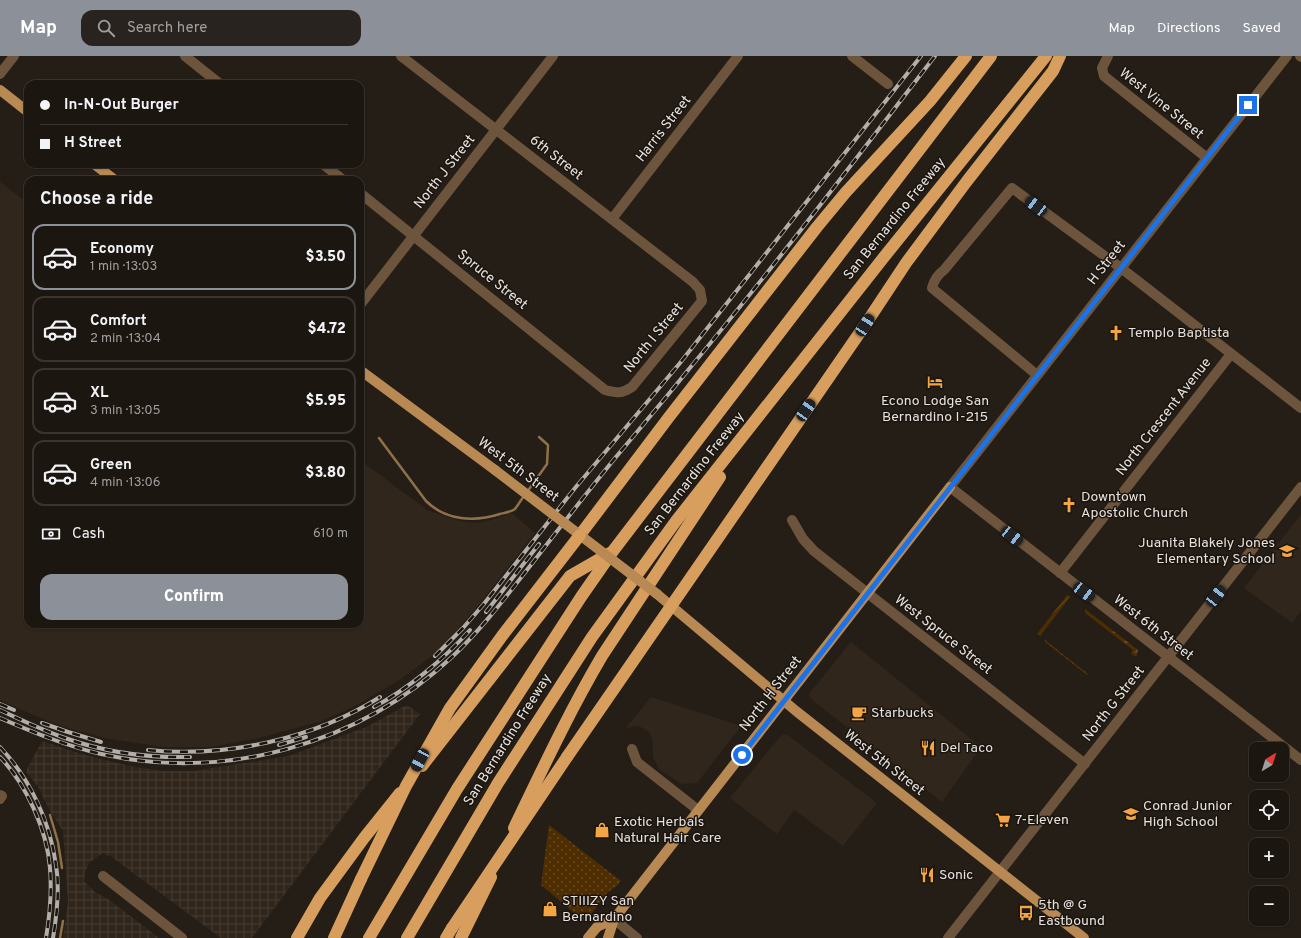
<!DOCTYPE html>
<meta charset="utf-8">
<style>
body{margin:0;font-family:Overpass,sans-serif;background:#29231f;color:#f1f3f6;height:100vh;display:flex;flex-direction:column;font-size:15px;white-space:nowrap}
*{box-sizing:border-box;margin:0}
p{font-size:13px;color:#a09f9f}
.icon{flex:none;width:22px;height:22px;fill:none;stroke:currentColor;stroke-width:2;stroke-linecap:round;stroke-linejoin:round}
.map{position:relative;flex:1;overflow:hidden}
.drawer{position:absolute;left:24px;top:120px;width:340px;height:452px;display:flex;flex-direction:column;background:#1c1611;border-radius:12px;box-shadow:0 1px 3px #0004,0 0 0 1px #3a3531}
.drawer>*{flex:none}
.banner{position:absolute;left:24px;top:24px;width:340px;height:88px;border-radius:12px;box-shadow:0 1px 3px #0004,0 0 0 1px #3a3531;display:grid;align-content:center;height:88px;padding:0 16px;background:#1c1611}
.needle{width:26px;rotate:38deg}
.tools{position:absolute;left:1249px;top:686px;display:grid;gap:8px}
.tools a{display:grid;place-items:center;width:40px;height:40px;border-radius:8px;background:#1c1611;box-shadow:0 1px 3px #0004,0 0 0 1px #3a3531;font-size:20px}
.end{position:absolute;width:18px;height:18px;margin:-9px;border:5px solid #1a73e8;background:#fff;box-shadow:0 0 0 2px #fff}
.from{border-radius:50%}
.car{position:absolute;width:12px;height:24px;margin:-12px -6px;border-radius:5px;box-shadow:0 0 3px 1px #0007;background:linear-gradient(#222 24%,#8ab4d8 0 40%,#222 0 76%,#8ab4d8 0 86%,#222 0)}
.banner b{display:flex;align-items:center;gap:14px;height:38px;font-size:15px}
.banner b+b{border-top:1px solid #3a3531}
.banner i{width:10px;height:10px;background:#f1f3f6}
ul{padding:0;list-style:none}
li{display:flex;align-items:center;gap:12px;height:66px;margin:0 8px 6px;padding:0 8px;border:2px solid #3a3531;border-radius:12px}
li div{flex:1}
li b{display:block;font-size:15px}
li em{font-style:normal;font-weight:800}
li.selected{border-color:#8c9099}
li>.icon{width:36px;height:36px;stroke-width:1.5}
h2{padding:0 16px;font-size:18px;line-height:48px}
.pay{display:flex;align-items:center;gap:10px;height:44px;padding:0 16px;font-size:15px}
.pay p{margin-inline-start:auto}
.button{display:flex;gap:8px;margin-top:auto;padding:8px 16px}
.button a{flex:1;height:46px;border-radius:12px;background:#8c9099;color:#fff;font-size:16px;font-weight:800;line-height:46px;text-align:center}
header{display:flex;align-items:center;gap:24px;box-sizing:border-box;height:56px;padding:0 20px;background:#8c9099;color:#fff}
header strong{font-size:19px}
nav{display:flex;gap:22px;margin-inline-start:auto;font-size:14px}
.search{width:280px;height:36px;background:#29231f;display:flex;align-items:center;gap:10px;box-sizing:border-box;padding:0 14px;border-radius:12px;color:#a09f9f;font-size:15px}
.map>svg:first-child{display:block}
</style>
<header>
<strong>Map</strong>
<div class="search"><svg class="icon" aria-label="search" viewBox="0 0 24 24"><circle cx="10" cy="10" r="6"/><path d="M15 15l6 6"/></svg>Search here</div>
<nav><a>Map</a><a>Directions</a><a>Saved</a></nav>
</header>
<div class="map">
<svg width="1301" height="882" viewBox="0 0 1301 882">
<defs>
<pattern id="industrial-grid" width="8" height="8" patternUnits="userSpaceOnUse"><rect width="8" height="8" fill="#31261b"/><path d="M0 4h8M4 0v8" fill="none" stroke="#453b31"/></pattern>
<pattern id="grass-dots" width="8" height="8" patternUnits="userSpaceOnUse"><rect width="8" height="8" fill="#4e2e01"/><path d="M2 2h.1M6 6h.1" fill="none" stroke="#684c26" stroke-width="1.8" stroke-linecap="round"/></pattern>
<pattern id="forest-firs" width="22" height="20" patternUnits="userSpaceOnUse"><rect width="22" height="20" fill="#4e2e01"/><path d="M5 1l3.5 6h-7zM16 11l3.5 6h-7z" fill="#684c26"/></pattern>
<pattern id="garden-furrows" width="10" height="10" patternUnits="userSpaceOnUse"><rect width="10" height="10" fill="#4e2e01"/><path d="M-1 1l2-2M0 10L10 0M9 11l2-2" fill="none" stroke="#684c26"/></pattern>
</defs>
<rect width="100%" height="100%" fill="#251e17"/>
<g fill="#31261b">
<polygon points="0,126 28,147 28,568 360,568 360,404 427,454 459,465 474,467 488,465 512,457 535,477 478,550 439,595 401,623 359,648 322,665 259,682 211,691 163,691 104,682 61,670 31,658 0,644"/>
<polygon points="1301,458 1301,555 1292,567 1244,532"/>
<polygon points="851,586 981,691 942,746 811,643 809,638"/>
<polygon points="651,641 741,670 697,727 682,728 659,713 653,701 653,684 649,676 639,670 634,670 625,673"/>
<polygon points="783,678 789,680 877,747 843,790 800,758 794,754 777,778 730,742 774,688"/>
</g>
<polygon fill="url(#industrial-grid)" points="407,649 420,658 252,882 221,882 109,799 107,800 103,797 90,806 85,816 84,825 95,836 108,843 159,882 63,882 68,845 63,775 51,757 38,731 26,715 42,685 81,698 130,710 162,715 194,715 289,700 366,671"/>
<polygon fill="url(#grass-dots)" points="549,769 621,825 617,830 608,836 585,866 541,829"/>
<polygon fill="url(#forest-firs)" points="1085,553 1138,594 1136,601 1131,597 1133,594 1085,557"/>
<g fill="url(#garden-furrows)">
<polygon points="1067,539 1070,541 1040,580 1037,578"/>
<polygon points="1045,584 1088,618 1087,619 1045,586"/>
</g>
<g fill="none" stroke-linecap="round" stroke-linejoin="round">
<g stroke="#8f7149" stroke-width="2.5">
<path d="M379 382 426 445C446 465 475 466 500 458 504 457 511 456 515 453 518 449 521 444 524 440"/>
<polyline points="527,436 547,408 548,389 539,381"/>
<polyline points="50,759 58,786 62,812"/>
<polyline points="60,882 63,865"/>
</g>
<g stroke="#6c553c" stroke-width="10">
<polyline points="185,0 220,28"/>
<polyline points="852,0 888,28"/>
<polyline points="1108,0 1102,12 1104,20 1207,102"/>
<polyline points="1287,0 950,431 1301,704"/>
<polyline points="1300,0 1301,1"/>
<polyline points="0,18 14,0"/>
<polyline points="323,108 343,124"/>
<path d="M360 137 605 334C618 337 621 338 632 331L702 245 700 234 693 226 401 0"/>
<polyline points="612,163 738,0"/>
<polyline points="360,249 553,0"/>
<path d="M1037 319 932 232C934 224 937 219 944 214L1012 132 1121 212 1301 352"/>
<polyline points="792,464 803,483 814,495 1085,708"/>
<polyline points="1060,517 1231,298"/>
<polyline points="632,693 637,706 698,754"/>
<polyline points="0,739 2,740 0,743"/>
<polyline points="103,820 182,882"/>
<polyline points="614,863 637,882"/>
<polyline points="948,882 1301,431"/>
</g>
<g stroke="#b98954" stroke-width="10">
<polyline points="0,34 28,56"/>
<polyline points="94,108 115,124"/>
<polyline points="360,314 495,414"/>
<polyline points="657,538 796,655 1084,882"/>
<polyline points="588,882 597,871 614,863"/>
<polyline points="608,882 614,863 950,431"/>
</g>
<g stroke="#d79e5d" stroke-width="12">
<polyline points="580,479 669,361 817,171 846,136 930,45 966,0"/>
<polyline points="567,701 865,269 906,207 967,125 1053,15 1060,0"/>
<polyline points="422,710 570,520 610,497"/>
<path d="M514 772C542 714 569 656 602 600L720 421"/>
<polyline points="297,882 320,842 364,782 400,737"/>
<polyline points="334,882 361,823"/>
<polyline points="369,882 457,733 581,541 613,495 991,0"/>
<polyline points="407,882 498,727 592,581 676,465 884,201 1046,0"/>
<polyline points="446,882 452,872"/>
<polyline points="461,882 491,821"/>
</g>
<g stroke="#b3aea9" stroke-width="4">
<g id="rail">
<polyline points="486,556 539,488"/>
<polyline points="435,600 463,572 483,549 575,432 680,307 921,0"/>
<polyline points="0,648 14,654"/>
<path d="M374 651C408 633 444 603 470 574"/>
<path d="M0 654C21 664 42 674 65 682 104 696 148 702 190 701"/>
<path d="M0 662C33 676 66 690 101 698 226 726 359 688 452 601 483 572 508 538 534 505 561 470 588 435 616 401 641 371 665 343 689 313 774 211 854 105 935 0"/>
<polyline points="42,667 68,676 101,686"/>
<polyline points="279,689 306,681"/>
<path d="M0 691C30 723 50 765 56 809 60 833 57 858 53 882"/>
<path d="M148 694C226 702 314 683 380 641"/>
<path d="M0 701C26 728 47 774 50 812 52 836 50 858 46 882"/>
</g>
</g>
<use href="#rail" stroke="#1b150f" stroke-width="2.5" stroke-dasharray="8" stroke-linecap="butt"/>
<polyline stroke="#b98954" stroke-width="10" points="495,414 657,538"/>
<g stroke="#d79e5d" stroke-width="12">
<polyline points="361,823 406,730 450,652 502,580 580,479"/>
<polyline points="452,872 567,701"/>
</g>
</g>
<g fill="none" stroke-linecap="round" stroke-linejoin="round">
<polyline stroke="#1a73e8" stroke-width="5" points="742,699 1248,49"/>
</g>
<defs>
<g id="church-bare" transform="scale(1.2)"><path d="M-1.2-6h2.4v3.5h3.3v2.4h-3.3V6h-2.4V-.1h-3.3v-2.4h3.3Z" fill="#f3a443" stroke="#1b150f" stroke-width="2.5" paint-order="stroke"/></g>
<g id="hotel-bare" transform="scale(1.2)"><path d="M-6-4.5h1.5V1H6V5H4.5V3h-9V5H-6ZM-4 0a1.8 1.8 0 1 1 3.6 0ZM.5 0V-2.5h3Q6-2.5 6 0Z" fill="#f3a443" stroke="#1b150f" stroke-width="2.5" paint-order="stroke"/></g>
<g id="school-bare" transform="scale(1.2)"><path d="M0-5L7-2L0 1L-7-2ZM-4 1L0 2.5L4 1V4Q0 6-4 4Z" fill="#f3a443" stroke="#1b150f" stroke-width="2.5" paint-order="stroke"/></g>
<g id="cafe-bare" transform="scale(1.2)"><path d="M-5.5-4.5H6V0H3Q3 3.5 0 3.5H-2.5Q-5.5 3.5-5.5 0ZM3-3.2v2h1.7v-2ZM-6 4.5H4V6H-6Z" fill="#f3a443" stroke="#1b150f" stroke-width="2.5" paint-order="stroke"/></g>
<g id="restaurant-bare" transform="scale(1.2)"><path d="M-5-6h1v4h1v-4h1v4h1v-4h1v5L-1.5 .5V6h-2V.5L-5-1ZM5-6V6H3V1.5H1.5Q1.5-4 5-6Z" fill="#f3a443" stroke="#1b150f" stroke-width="2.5" paint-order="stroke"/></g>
<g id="supermarket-bare" transform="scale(1.2)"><path d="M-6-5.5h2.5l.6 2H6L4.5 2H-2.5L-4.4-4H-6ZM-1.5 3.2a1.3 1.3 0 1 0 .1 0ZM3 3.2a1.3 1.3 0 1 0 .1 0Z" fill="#f3a443" stroke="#1b150f" stroke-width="2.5" paint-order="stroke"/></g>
<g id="shop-bare" transform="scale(1.2)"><path d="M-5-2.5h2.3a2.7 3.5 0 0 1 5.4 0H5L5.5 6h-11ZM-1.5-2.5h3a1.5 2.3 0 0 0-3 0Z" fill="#f3a443" stroke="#1b150f" stroke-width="2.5" paint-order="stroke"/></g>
<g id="bus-bare" transform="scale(1.2)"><path d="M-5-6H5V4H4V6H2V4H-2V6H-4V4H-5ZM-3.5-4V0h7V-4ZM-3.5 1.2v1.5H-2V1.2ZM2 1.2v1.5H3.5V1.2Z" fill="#f3a443" stroke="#1b150f" stroke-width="2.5" paint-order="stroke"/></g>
</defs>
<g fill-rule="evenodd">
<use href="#church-bare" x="1116" y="277"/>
<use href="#hotel-bare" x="935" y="326"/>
<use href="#church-bare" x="1069" y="449"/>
<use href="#school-bare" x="1287" y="495"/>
<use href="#cafe-bare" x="859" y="657"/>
<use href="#restaurant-bare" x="928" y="692"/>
<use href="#school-bare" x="1131" y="758"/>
<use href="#supermarket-bare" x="1003" y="764"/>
<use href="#shop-bare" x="602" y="774"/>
<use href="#restaurant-bare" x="927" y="819"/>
<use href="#shop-bare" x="550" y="853"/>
<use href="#bus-bare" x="1026" y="857"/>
</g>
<g text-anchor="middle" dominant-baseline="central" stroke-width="3" stroke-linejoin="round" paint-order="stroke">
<g font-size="14" fill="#e7e2de" stroke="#1b150f">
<text transform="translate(1161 48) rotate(39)">West Vine Street</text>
<text transform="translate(664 73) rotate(-52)">Harris Street</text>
<text transform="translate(556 102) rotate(38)">6th Street</text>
<text transform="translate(445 116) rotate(-52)">North J Street</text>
<text transform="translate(895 163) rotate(-51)">San Bernardino Freeway</text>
<text transform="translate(1107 207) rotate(-52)">H Street</text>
<text transform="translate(492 224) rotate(39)">Spruce Street</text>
<text transform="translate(654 282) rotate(-51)">North I Street</text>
<text transform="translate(1164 361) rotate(-52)">North Crescent Avenue</text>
<text transform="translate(518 414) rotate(37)">West 5th Street</text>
<text transform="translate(695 418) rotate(-52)">San Bernardino Freeway</text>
<text transform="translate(1153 572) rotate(38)">West 6th Street</text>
<text transform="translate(943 579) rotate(38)">West Spruce Street</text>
<text transform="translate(771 638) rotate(-52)">North H Street</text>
<text transform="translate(1114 648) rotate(-52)">North G Street</text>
<text transform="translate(508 684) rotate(-58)">San Bernardino Freeway</text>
<text transform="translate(884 707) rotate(38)">West 5th Street</text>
</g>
<g font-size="14" fill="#e7e2de" stroke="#1b150f" text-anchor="start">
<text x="1128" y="277">Templo Baptista</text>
<text x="935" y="345" text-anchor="middle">Econo Lodge San<tspan x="935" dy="16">Bernardino I-215</tspan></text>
<text x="1081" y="441">Downtown<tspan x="1081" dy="16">Apostolic Church</tspan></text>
<text x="1275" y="487" text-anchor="end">Juanita Blakely Jones<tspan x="1275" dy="16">Elementary School</tspan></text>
<text x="871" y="657">Starbucks</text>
<text x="940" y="692">Del Taco</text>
<text x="1143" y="750">Conrad Junior<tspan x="1143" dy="16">High School</tspan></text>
<text x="1015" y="764">7-Eleven</text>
<text x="614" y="766">Exotic Herbals<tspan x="614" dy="16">Natural Hair Care</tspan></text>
<text x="939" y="819">Sonic</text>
<text x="562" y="845">STIIIZY San<tspan x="562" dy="16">Bernardino</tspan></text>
<text x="1038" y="849">5th @ G<tspan x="1038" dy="16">Eastbound</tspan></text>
</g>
</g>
</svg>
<div class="tools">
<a><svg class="needle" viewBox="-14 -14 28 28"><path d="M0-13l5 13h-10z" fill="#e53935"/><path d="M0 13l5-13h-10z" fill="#a09f9f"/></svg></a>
<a><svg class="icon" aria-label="locate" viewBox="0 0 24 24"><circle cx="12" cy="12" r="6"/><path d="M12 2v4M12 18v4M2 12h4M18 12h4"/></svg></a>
<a>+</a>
<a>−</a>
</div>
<i class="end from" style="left:742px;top:699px"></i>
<i class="end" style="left:1248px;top:49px"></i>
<i class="car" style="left:1036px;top:150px;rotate:307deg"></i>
<i class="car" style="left:865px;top:269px;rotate:33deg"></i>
<i class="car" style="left:806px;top:354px;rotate:34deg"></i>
<i class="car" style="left:1012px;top:480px;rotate:128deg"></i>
<i class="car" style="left:1084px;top:536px;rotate:127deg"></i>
<i class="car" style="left:1216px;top:540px;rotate:38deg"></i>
<i class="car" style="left:420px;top:704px;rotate:208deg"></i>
<div class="banner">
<b><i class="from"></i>In-N-Out Burger</b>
<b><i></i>H Street</b>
</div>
<section class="drawer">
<h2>Choose a ride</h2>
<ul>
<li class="selected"><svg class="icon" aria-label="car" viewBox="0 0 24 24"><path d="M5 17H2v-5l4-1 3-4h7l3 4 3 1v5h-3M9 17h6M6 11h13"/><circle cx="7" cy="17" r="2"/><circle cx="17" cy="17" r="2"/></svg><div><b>Economy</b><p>1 min · 13:03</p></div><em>$3.50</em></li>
<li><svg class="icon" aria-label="car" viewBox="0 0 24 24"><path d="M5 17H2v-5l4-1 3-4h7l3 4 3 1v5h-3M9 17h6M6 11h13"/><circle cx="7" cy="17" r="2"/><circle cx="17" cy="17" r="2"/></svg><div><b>Comfort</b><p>2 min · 13:04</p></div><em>$4.72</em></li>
<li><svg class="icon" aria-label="car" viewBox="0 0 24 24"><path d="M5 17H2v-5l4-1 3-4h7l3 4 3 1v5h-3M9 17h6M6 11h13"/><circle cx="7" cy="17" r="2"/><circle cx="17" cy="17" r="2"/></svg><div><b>XL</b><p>3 min · 13:05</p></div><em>$5.95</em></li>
<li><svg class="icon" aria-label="car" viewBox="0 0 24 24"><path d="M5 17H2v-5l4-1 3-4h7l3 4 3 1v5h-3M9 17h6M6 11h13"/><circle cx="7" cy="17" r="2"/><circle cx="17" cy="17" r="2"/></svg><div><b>Green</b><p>4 min · 13:06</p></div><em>$3.80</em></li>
</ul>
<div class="pay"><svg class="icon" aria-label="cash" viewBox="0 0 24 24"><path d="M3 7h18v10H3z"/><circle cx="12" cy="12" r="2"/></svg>Cash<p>610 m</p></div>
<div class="button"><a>Confirm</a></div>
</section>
</div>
